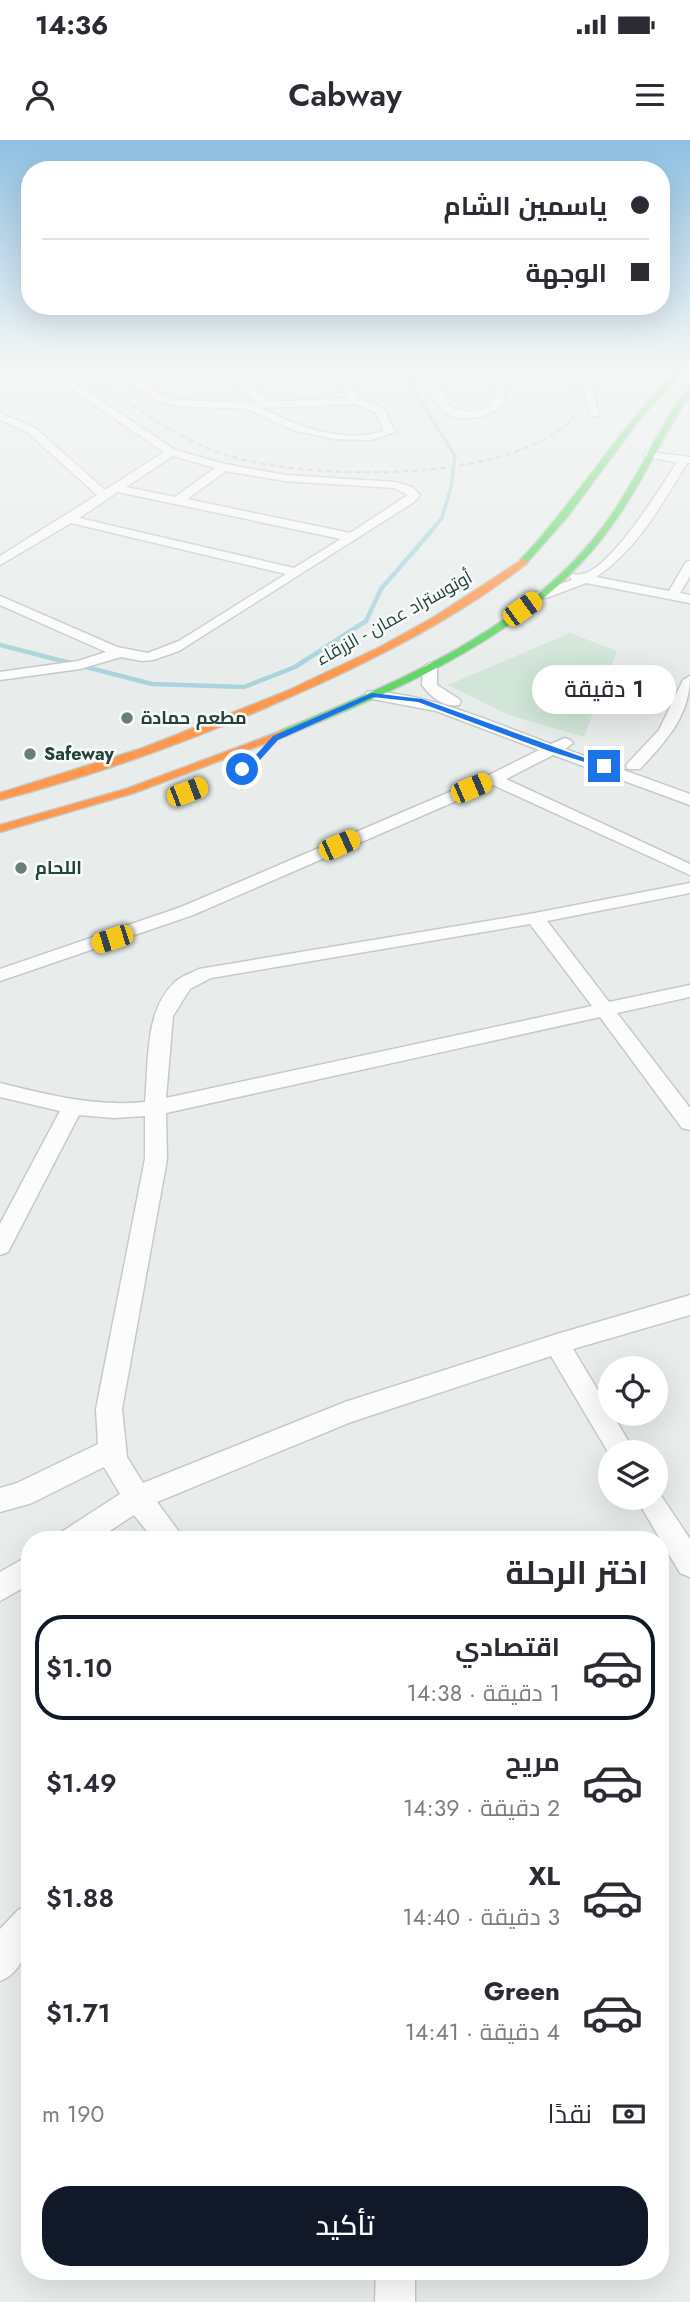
<!DOCTYPE html>
<html lang="ar">
<meta charset="utf-8">
<style>
body{margin:0;font-family:Jost,Cairo,sans-serif;background:#f2f2f3;color:#2b2b33;direction:rtl;height:100vh;display:flex;flex-direction:column;font-size:26px;white-space:nowrap}
*{box-sizing:border-box;margin:0}
p{font-size:23px;color:#7c7c81}
.icon{flex:none;width:38px;height:38px;fill:none;stroke:currentColor;stroke-width:2;stroke-linecap:round;stroke-linejoin:round}
.map{position:relative;flex:1;overflow:hidden;direction:ltr}
.details{position:absolute;left:21px;top:1391px;width:648px;height:749px;display:flex;flex-direction:column;background:#fff;border-radius:28px;box-shadow:0 7px 28px #0002;direction:rtl}
.details>*{flex:none}
.banner{position:absolute;left:21px;top:21px;width:649px;height:154px;border-radius:28px;box-shadow:0 7px 28px #0002;direction:rtl;display:grid;align-content:center;height:154px;padding:0 21px;background:#fff}
.buttons{position:absolute;left:598px;top:1216px;display:grid;gap:14px}
.buttons a{display:grid;place-items:center;width:70px;height:70px;border-radius:50%;background:#fff;box-shadow:0 7px 28px #0002;font-size:35px}
.end{position:absolute;width:32px;height:32px;margin:-16px;border:9px solid #1a73e8;background:#fff;box-shadow:0 0 0 4px #fff}
.from{border-radius:50%}
.bubble{position:absolute;height:49px;border-radius:24px;background:#fff;box-shadow:0 7px 28px #0002;font-size:23px;font-weight:600;line-height:49px;text-align:center;direction:rtl}
.car{position:absolute;width:21px;height:42px;margin:-21px -10px;border-radius:9px;box-shadow:0 0 5px 2px #0007;background:linear-gradient(#f5c518 24%,#345 0 40%,#f5c518 0 76%,#345 0 86%,#f5c518 0)}
.banner b{display:flex;align-items:center;gap:24px;height:66px;font-size:26px}
.banner b+b{border-top:2px solid #e1e1e2}
.banner i{width:18px;height:18px;background:#2b2b33}
ul{padding:0;list-style:none}
li{display:flex;align-items:center;gap:21px;height:105px;margin:0 14px 10px;padding:0 7px;border:4px solid transparent;border-radius:28px}
li div{flex:1}
li b{display:block;font-size:26px}
li em{font-style:normal;font-weight:600}
li.on{border-color:#111827}
li>.icon{width:63px;height:63px;stroke-width:1.5}
h2{padding:0 21px;font-size:32px;line-height:84px}
.pay{display:flex;align-items:center;gap:18px;height:77px;padding:0 21px;font-size:26px}
.pay p{margin-inline-start:auto}
.cta{display:flex;gap:14px;margin-top:auto;padding:14px 21px}
.cta a{flex:1;height:80px;border-radius:28px;background:#111827;color:#fff;font-size:28px;font-weight:600;line-height:80px;text-align:center}
.status{display:flex;justify-content:space-between;align-items:center;height:49px;padding:0 35px;background:#fff;direction:ltr}
.status svg{height:19px;fill:currentColor}
header{display:flex;justify-content:space-between;align-items:center;height:91px;padding:0 21px;background:#fff;font-size:32px;font-weight:600}
.map>svg:first-child{display:block}
</style>
<div class="status"><b>14:36</b><svg viewBox="0 0 49 12"><path d="M0 12V9h3v3zM5 12V6h3v6zM10 12V3h3v9zM15 12V0h3v12zM26 1h20v11H26zM47 4h2v5h-2z"/></svg></div>
<header><svg class="icon" aria-label="menu" viewBox="0 0 24 24"><path d="M4 6h16M4 12h16M4 18h16"/></svg>Cabway<svg class="icon" aria-label="person" viewBox="0 0 24 24"><circle cx="12" cy="8" r="4"/><path d="M4 21q1-7 8-7t8 7"/></svg></header>
<div class="map">
<svg width="690" height="2162" viewBox="0 0 690 2162">
<rect width="100%" height="100%" fill="#e8edeb"/>
<polygon fill="#d1e6d8" points="570,493 617,511 584,597 509,575 448,545"/>
<g fill="none" stroke-linecap="round" stroke-linejoin="round">
<polyline stroke="#a9d4db" stroke-width="3.5" points="405,227 414,250 455,316 451,347 442,378 431,391"/>
<polyline stroke="#a9d4db" stroke-width="4.5" points="0,505 152,544 244,547 295,527 366,481 381,449 433,389"/>
<g stroke="#c5cac8" stroke-width="3">
<g id="street">
<path d="M39 227H51L175 310 225 324 285 335 395 342 412 347 420 355 414 362 179 511 153 520 142 521 121 517 80 529 0 540V532L78 521 106 512 0 465V456L117 507 148 513 179 501 286 434 71 383 0 425V416L97 355 27 292 0 280V273L35 288 105 350 164 312 46 232 0 242V236ZM173 316 215 328 175 357 126 347ZM226 331 285 341 394 348 408 355 350 393 187 359ZM118 352 341 399 294 428 79 378Z"/>
<path d="M103 227H115L167 258 176 260 249 263H258L215 227H226L269 262 349 258 331 227H341L360 259 384 269 395 292 371 300 334 299 293 290 248 269 176 266 161 262ZM355 264 376 273 384 291C345 304 297 287 262 268Z"/>
<path d="M421 227H431L448 265C462 273 479 274 492 264L495 254 493 227H503L504 261C494 279 454 285 440 268 431 258 427 239 421 227Z"/>
<polygon points="578,227 588,227 599,277 590,275"/>
<path d="M649 312 690 317V323H687C662 364 637 410 596 437L669 451 686 422 690 421V436L680 453 690 455V463L586 443 549 457 532 460V454L572 440 570 437 572 434C575 434 579 435 582 434 610 430 662 346 677 322L645 317 644 315Z"/>
<path d="M430 523 437 527V545L459 559 461 562 459 565C444 568 431 557 422 545L423 527Z"/>
<path d="M690 536C690 576 666 601 640 629H628L626 626 628 623 659 590 683 540Z"/>
<path d="M372 551C436 556 492 582 551 604L565 598 570 600 573 603 565 609 690 654V665L553 615 506 639 690 724V735L493 645 193 775 0 841V829L181 767 487 636 539 610 436 571 367 558 365 555 367 552Z"/>
<path d="M690 743V753L547 781 609 862 690 845V857L617 873 690 968V990L682 988 600 877 166 973 167 1019 122 1269 127 1317 143 1343 345 1262 557 1194 690 1155V1175L573 1209 635 1312H611V1317L551 1216 351 1282 157 1362 185 1400H154L134 1375 96 1400H59L63 1391 120 1354 104 1327 32 1363 0 1372V1348L17 1343 98 1304 96 1269 145 1019V976L114 978 79 975 8 1112 0 1115V1084L60 971 0 957V943C48 955 95 967 145 962 149 922 144 871 175 842 181 836 192 833 199 829L535 773ZM530 784 592 866 166 958 173 876 190 849 211 838Z"/>
<polygon points="656,1348 690,1399 690,1437 680,1433 636,1358 656,1358"/>
<polygon points="30,1415 30,1444 0,1461 0,1432"/>
<path d="M30 1765C30 1793 30 1829 0 1841V1789L18 1770Z"/>
<polygon points="376,2132 415,2132 415,2162 375,2162"/>
</g>
</g>
<g stroke="#c3ccc9" stroke-width="3">
<g id="fast">
<path d="M680 227H687L643 275 568 376 526 424H520V420C578 359 620 286 680 227Z"/>
<path d="M690 248V255C659 301 638 353 604 396 526 497 402 547 288 595H280V591C395 543 520 493 599 392 623 361 641 325 660 292 668 278 677 257 690 248Z"/>
</g>
</g>
<g stroke="#c3ccc9" stroke-width="3">
<g id="slow">
<path d="M523 419 527 422 526 424C464 473 392 510 319 544 217 591 109 632 0 660V653L143 608 287 551 380 507 434 477Z"/>
<polygon points="284,590 289,593 288,595 134,653 0,692 0,685 126,649"/>
</g>
</g>
<use href="#street" fill="#fcfcfc" fill-rule="evenodd"/>
<use href="#fast" fill="#63d668" fill-rule="evenodd"/>
<use href="#slow" fill="#ff974d" fill-rule="evenodd"/>
<path stroke="#c9cdcc" stroke-width="2.5" stroke-dasharray="6 3.5" stroke-linecap="butt" d="M77 227C123 258 170 296 223 314 304 341 518 346 576 274L577 257 568 227"/>
</g>
<linearGradient id="sky" x2="0" y2="1"><stop stop-color="#8fc1e3"/><stop offset="0.43" stop-color="#f5f7f6"/><stop offset="1" stop-color="#f5f7f6" stop-opacity="0"/></linearGradient>
<rect width="690" height="530" fill="url(#sky)"/>
<polygon fill="#1a73e8" points="372,553 422,559 607,626 604,628 549,611 418,562 373,557 278,600 259,621 245,630 238,629 254,617 273,596"/>
<g fill="#697e78" stroke="#f7fbf9" stroke-width="2.5">
<circle cx="127" cy="578" r="7"/>
<circle cx="30" cy="614" r="7"/>
<circle cx="21" cy="728" r="7"/>
</g>
<g text-anchor="middle" dominant-baseline="central" stroke-width="5" stroke-linejoin="round" paint-order="stroke">
<g font-size="18" fill="#24423a" stroke="#f7fbf9">
<text transform="translate(394 478) rotate(-29)">أوتوستراد عمان - الزرقاء</text>
</g>
<g font-size="18" font-weight="bold" fill="#24423a" stroke="#f7fbf9" text-anchor="start">
<text x="141" y="578">مطعم حمادة</text>
<text x="44" y="614">Safeway</text>
<text x="35" y="728">اللحام</text>
</g>
</g>
</svg>
<div class="buttons">
<a><svg class="icon" aria-label="locate" viewBox="0 0 24 24"><circle cx="12" cy="12" r="6"/><path d="M12 2v4M12 18v4M2 12h4M18 12h4"/></svg></a>
<a><svg class="icon" aria-label="layers" viewBox="0 0 24 24"><path d="M12 4l9 5-9 5-9-5zM3 14l9 5 9-5"/></svg></a>
</div>
<i class="end from" style="left:242px;top:629px"></i>
<i class="end" style="left:604px;top:626px"></i>
<div class="bubble" style="left:532px;top:525px;width:144px">1 دقيقة</div>
<i class="car" style="left:522px;top:469px;rotate:54deg"></i>
<i class="car" style="left:471px;top:648px;rotate:67deg"></i>
<i class="car" style="left:187px;top:652px;rotate:69deg"></i>
<i class="car" style="left:339px;top:705px;rotate:66deg"></i>
<i class="car" style="left:112px;top:799px;rotate:252deg"></i>
<div class="banner">
<b><i class="from"></i>ياسمين الشام</b>
<b><i></i>الوجهة</b>
</div>
<section class="details">
<h2>اختر الرحلة</h2>
<ul>
<li class="on"><svg class="icon" aria-label="car" viewBox="0 0 24 24"><path d="M5 17H2v-5l4-1 3-4h7l3 4 3 1v5h-3M9 17h6M6 11h13"/><circle cx="7" cy="17" r="2"/><circle cx="17" cy="17" r="2"/></svg><div><b>اقتصادي</b><p>1 دقيقة · 14:38</p></div><em>$1.10</em></li>
<li><svg class="icon" aria-label="car" viewBox="0 0 24 24"><path d="M5 17H2v-5l4-1 3-4h7l3 4 3 1v5h-3M9 17h6M6 11h13"/><circle cx="7" cy="17" r="2"/><circle cx="17" cy="17" r="2"/></svg><div><b>مريح</b><p>2 دقيقة · 14:39</p></div><em>$1.49</em></li>
<li><svg class="icon" aria-label="car" viewBox="0 0 24 24"><path d="M5 17H2v-5l4-1 3-4h7l3 4 3 1v5h-3M9 17h6M6 11h13"/><circle cx="7" cy="17" r="2"/><circle cx="17" cy="17" r="2"/></svg><div><b>XL</b><p>3 دقيقة · 14:40</p></div><em>$1.88</em></li>
<li><svg class="icon" aria-label="car" viewBox="0 0 24 24"><path d="M5 17H2v-5l4-1 3-4h7l3 4 3 1v5h-3M9 17h6M6 11h13"/><circle cx="7" cy="17" r="2"/><circle cx="17" cy="17" r="2"/></svg><div><b>Green</b><p>4 دقيقة · 14:41</p></div><em>$1.71</em></li>
</ul>
<div class="pay"><svg class="icon" aria-label="cash" viewBox="0 0 24 24"><path d="M3 7h18v10H3z"/><circle cx="12" cy="12" r="2"/></svg>نقدًا<p>190 m</p></div>
<div class="cta"><a>تأكيد</a></div>
</section>
</div>
